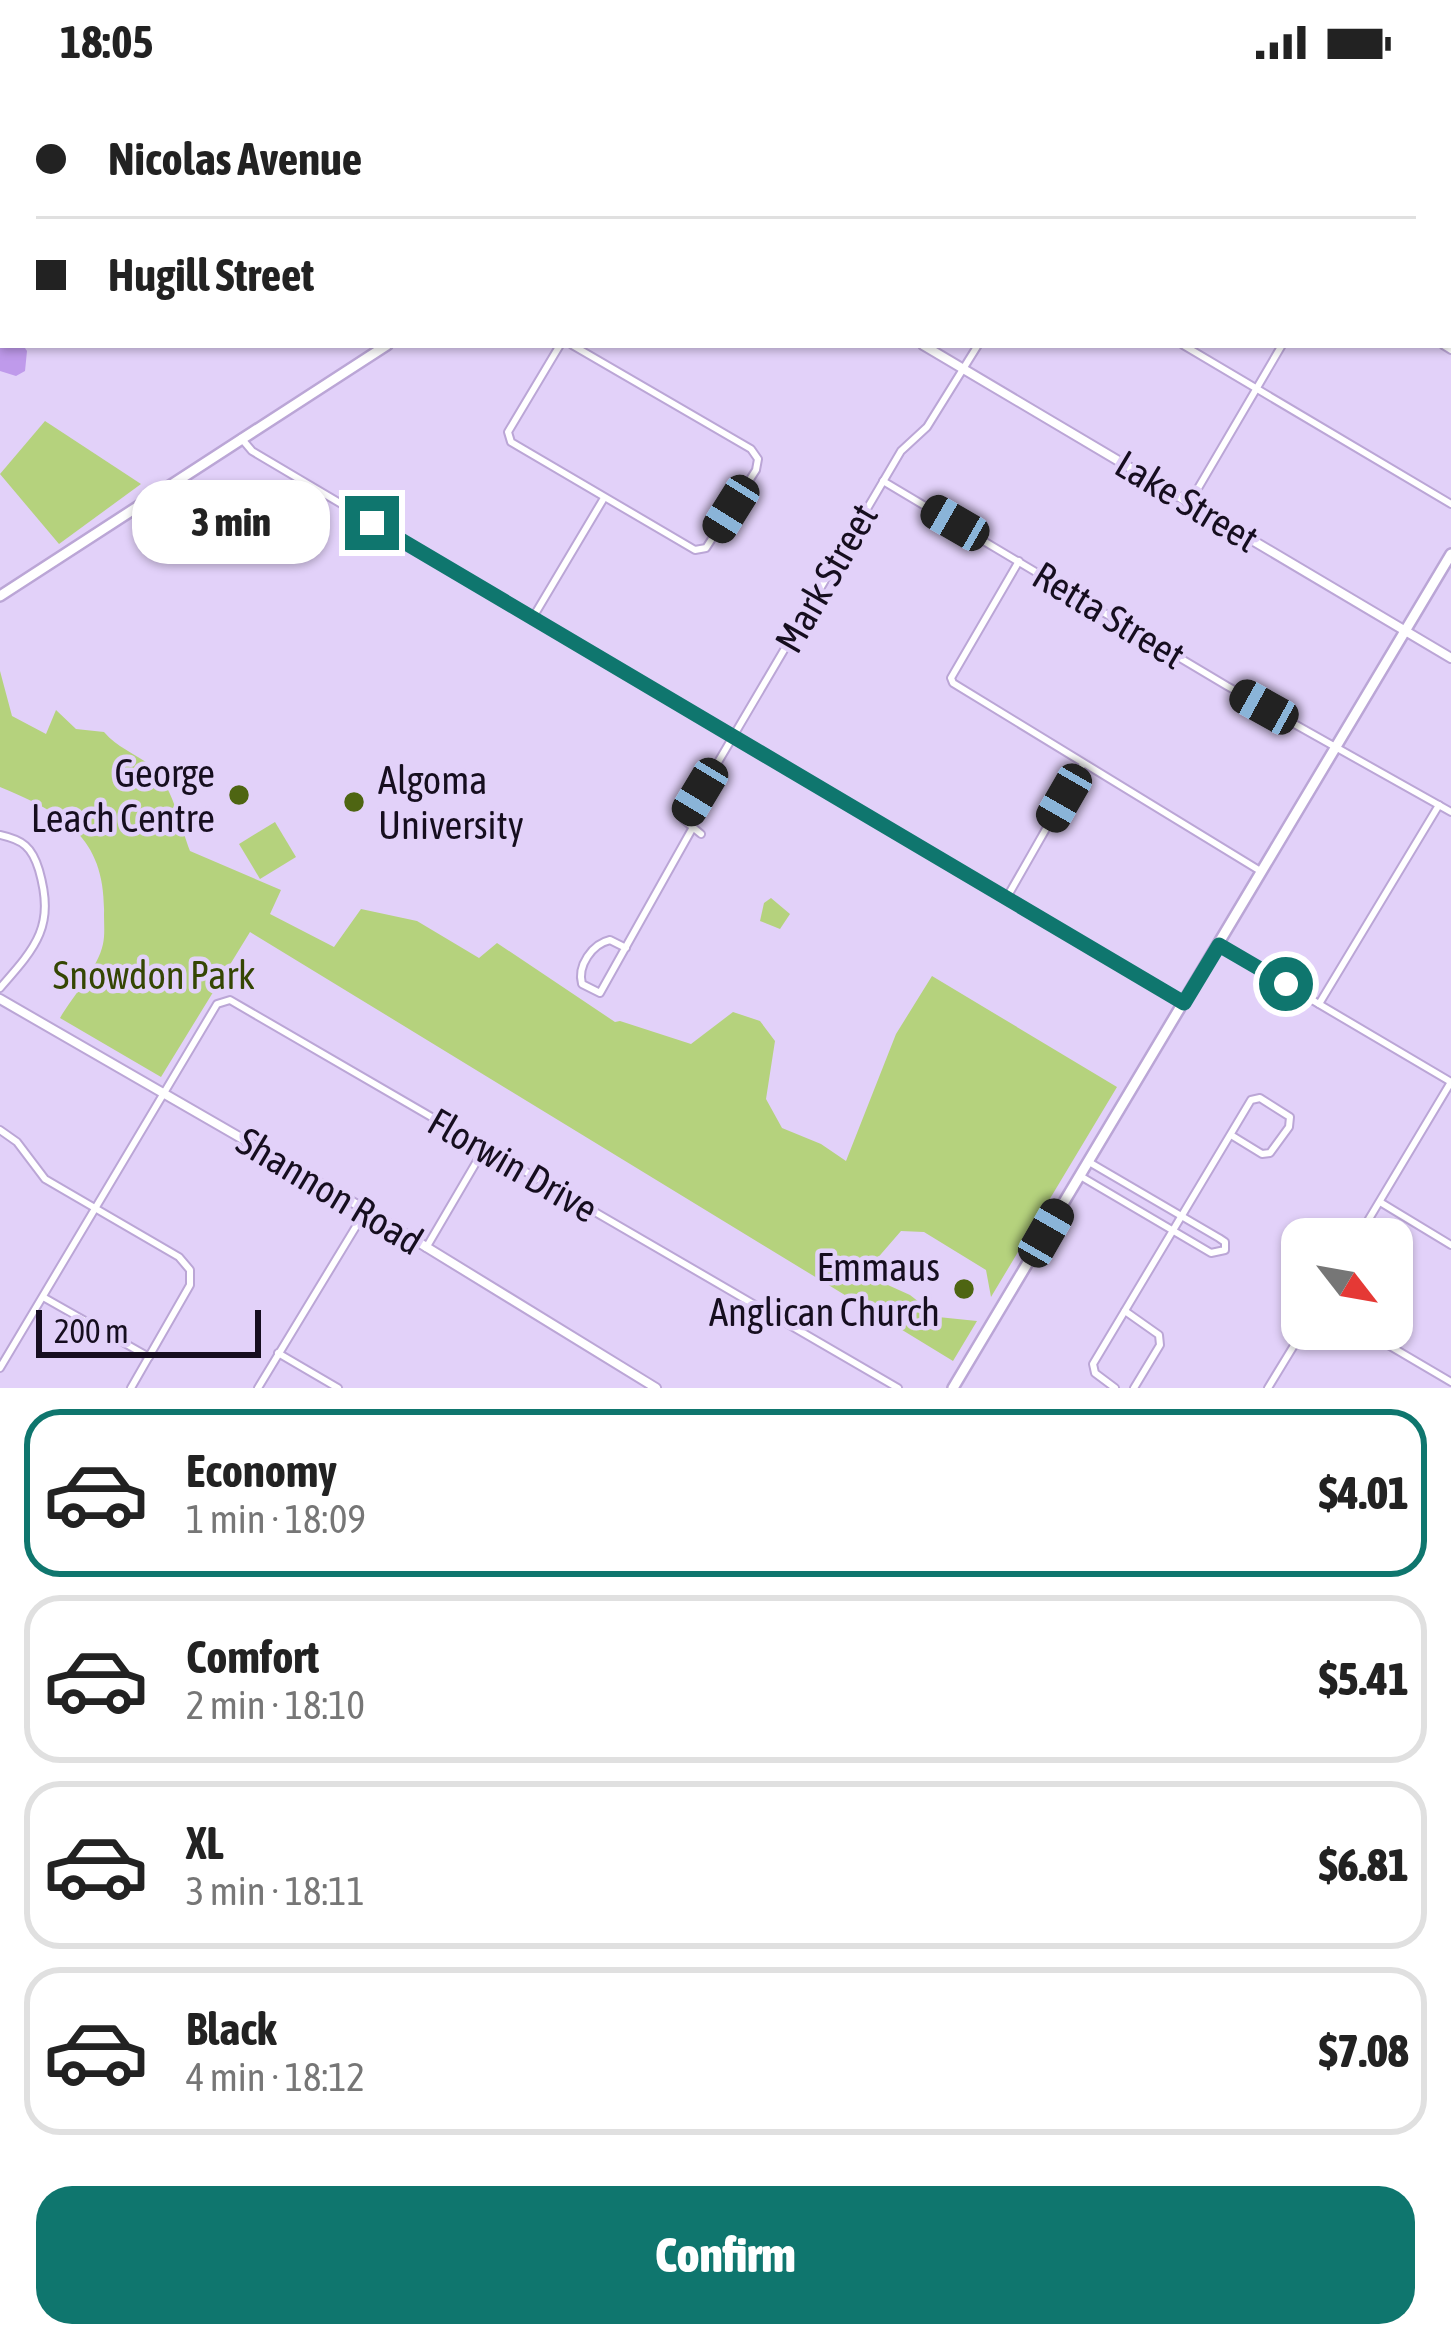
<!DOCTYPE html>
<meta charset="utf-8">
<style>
body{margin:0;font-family:"Asap Condensed",sans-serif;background:#f2f2f2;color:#222;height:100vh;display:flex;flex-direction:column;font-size:45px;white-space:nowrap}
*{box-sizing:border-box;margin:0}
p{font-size:39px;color:#767676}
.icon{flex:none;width:66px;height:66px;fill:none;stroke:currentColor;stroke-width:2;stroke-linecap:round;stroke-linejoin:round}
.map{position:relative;height:1304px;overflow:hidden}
.side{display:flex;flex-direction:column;background:#fff;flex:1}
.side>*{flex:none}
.hud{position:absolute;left:0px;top:0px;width:1452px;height:264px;box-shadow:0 3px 9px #0004;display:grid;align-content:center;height:264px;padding:0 36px;background:#fff}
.needle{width:78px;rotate:121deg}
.tools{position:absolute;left:1281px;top:1134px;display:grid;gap:24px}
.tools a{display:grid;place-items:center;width:132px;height:132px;border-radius:24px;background:#fff;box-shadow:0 3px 9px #0004;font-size:60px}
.scale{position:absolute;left:36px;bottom:30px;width:225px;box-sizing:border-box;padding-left:12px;border:6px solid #160e1f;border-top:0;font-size:33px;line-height:42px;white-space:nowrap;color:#160e1f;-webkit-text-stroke:9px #e2d1f9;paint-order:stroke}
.end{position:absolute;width:54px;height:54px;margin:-27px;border:15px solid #0f766e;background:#fff;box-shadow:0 0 0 6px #fff}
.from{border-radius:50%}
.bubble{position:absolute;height:84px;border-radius:36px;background:#fff;box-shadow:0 3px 9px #0004;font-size:39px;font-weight:800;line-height:84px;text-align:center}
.car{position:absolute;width:36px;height:72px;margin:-36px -18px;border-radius:15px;box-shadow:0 0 9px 3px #0007;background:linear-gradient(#222 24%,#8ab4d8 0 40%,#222 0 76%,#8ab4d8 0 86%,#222 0)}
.hud b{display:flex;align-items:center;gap:42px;height:114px;font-size:45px}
.hud b+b{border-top:3px solid #e0e0e0}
.hud i{width:30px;height:30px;background:#222}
ul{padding:21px 0 0;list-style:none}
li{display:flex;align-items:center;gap:36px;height:168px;margin:0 24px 18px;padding:0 12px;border:6px solid #e0e0e0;border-radius:36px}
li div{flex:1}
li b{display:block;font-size:45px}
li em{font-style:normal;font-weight:800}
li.current{border-color:#0f766e}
li>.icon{width:108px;height:108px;stroke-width:1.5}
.action{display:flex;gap:24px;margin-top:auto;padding:24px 36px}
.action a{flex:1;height:138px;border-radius:36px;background:#0f766e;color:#fff;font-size:48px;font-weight:800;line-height:138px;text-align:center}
.status{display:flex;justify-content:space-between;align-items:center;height:84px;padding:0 60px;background:#fff;direction:ltr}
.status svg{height:33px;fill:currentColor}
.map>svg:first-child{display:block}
</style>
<div class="status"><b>18:05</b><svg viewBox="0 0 49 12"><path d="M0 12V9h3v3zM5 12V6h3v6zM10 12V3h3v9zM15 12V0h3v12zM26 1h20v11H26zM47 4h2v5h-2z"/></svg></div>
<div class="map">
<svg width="1451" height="1304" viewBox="0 0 1451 1304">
<rect width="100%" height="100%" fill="#e2d1f9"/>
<g fill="#b5d27d">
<polygon points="484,0 764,0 759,3"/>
<polygon points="1102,0 1451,0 1451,253 1449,3"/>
<polygon points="45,337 141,400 59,460 0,390"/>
<path d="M0 587 12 632 46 650 56 626 76 645 104 648C118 664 134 669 150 681 172 699 180 741 190 767L281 806 270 830 334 863 361 825 417 837 479 874 497 859 615 938 620 937 691 960 733 928 760 937 775 957 766 1015 782 1044 821 1060 846 1077 896 950 932 892 1117 1003 991 1213 986 1186 924 1148 901 1147 875 1177 879 1197 910 1211 938 1233 977 1237 953 1277 250 848 161 993 60 934C73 912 98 884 103 860 105 851 104 840 104 831 106 755 66 730 0 703Z"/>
<polygon points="275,738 296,773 260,795 239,760"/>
<polygon points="771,814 790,830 780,845 760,837 764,819"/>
</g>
<polygon fill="#bf9aeb" points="0,0 298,0 298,3 3,3 3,261 23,261 27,267 25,287 16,292 0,287"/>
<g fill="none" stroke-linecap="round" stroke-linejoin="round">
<g stroke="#bba6d6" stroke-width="10">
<g id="minor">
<polyline points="486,0 491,3"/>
<polyline points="1094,0 1096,3"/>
<polyline points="1012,3 1017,0"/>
<polyline points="560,261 508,348 511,358 695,466 706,464 756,386 758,375 751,365 572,261"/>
<polyline points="1183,261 1451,420"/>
<polyline points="1443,261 1451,266"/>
<polyline points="241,354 252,367 1184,919"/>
<polyline points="883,397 1227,602 1451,728"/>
<polyline points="1190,418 1282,261"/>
<polyline points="1019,477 951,594 953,599 1262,788"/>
<polyline points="532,535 604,414"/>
<polyline points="701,750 684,736 901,367 927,343 978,261"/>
<path d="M0 751C23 756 32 763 39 786 55 842 37 862 0 904"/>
<polyline points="1006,815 1083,680"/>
<polyline points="1219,861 1451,998"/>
<path d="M626 864 610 856C592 860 577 882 582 900L600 909 692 745"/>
<polyline points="1319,920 1439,721"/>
<polyline points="0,1046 17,1058 45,1095 179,1173 190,1186 190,1201 131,1304"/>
<polyline points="1082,1093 1211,1169 1225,1166 1225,1158 1219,1154 1089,1078"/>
<polyline points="1380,1118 1451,1161"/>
<polyline points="1357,1155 1451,998"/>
<polyline points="426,1164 484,1065"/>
<polyline points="43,1213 149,1273"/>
<polyline points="1125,1227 1159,1251 1160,1261 1134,1304"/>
<polyline points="1361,1245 1451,1298"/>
<polyline points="278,1269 338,1304"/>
<polyline points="0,1284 217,920 230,916 898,1304"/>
<polyline points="258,1304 366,1126"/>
<polyline points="1115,1304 1095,1289 1093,1280 1251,1016 1260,1014 1290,1033 1289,1043 1270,1069 1262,1070 1231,1051"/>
<polyline points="1268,1304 1304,1245"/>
</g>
</g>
<g stroke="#bba6d6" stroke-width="12">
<g id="tertiary">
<polyline points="923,261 1451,574"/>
<polyline points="0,915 366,1126 656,1304"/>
</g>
</g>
<g stroke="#bba6d6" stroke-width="14">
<g id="secondary">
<polyline points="778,3 783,0"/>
<polyline points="0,512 387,261"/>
<polyline points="953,1304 1451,470"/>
</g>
</g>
<use href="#minor" stroke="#fff" stroke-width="6"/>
<use href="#tertiary" stroke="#fff" stroke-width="8"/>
<use href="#secondary" stroke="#fff" stroke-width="9"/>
</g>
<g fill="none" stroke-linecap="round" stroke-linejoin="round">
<polyline stroke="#0f766e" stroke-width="15" points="372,439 1184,919 1219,861 1286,900"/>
</g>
<g fill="#4e6512" stroke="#e2d1f9" stroke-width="4.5">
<circle cx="239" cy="711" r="12"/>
<circle cx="354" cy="718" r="12"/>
<circle cx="964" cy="1205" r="12"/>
</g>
<g text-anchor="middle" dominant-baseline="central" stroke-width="9" stroke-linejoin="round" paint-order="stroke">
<g font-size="39" fill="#160e1f" stroke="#e2d1f9">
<text transform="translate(1187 417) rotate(31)">Lake Street</text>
<text transform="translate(826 494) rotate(-60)">Mark Street</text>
<text transform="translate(1109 531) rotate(31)">Retta Street</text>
<text transform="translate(513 1081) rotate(30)">Florwin Drive</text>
<text transform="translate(330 1107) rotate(31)">Shannon Road</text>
</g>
<g font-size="39" fill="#160e1f" stroke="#e2d1f9" text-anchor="end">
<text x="215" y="689">George<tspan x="215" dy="45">Leach Centre</tspan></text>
<text x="378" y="696" text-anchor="start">Algoma<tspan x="378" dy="45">University</tspan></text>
<text x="940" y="1183">Emmaus<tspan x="940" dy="45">Anglican Church</tspan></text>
</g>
<g font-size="39" fill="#354603" stroke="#e2d1f9">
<text x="154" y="891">Snowdon Park</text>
</g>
</g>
</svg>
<div class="tools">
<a><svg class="needle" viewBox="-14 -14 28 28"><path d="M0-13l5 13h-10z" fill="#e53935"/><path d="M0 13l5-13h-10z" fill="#767676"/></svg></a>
</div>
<div class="scale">200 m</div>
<i class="end from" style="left:1286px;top:900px"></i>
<i class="end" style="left:372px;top:439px"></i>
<div class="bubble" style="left:132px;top:396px;width:198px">3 min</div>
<i class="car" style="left:731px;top:425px;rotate:212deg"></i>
<i class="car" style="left:955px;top:439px;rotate:300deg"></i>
<i class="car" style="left:1264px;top:623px;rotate:299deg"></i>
<i class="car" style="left:700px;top:708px;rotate:211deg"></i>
<i class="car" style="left:1064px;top:714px;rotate:210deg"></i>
<i class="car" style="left:1046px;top:1149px;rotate:30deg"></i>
<div class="hud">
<b><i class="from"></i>Nicolas Avenue</b>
<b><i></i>Hugill Street</b>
</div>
</div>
<section class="side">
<ul>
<li class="current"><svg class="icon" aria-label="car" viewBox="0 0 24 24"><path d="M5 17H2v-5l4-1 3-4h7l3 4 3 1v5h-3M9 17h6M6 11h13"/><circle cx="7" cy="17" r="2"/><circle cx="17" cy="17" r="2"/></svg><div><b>Economy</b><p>1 min · 18:09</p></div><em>$4.01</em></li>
<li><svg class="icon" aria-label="car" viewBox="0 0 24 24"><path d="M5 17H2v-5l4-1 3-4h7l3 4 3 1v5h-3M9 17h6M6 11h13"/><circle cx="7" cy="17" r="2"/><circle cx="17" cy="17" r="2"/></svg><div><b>Comfort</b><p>2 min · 18:10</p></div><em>$5.41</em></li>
<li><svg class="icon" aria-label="car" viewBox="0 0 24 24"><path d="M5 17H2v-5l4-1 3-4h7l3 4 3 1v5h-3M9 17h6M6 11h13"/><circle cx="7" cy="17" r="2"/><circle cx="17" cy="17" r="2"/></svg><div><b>XL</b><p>3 min · 18:11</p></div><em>$6.81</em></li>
<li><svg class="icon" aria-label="car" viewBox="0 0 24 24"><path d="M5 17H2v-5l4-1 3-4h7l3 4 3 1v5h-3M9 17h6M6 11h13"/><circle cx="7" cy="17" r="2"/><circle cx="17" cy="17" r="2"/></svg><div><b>Black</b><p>4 min · 18:12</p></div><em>$7.08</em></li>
</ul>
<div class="action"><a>Confirm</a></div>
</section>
